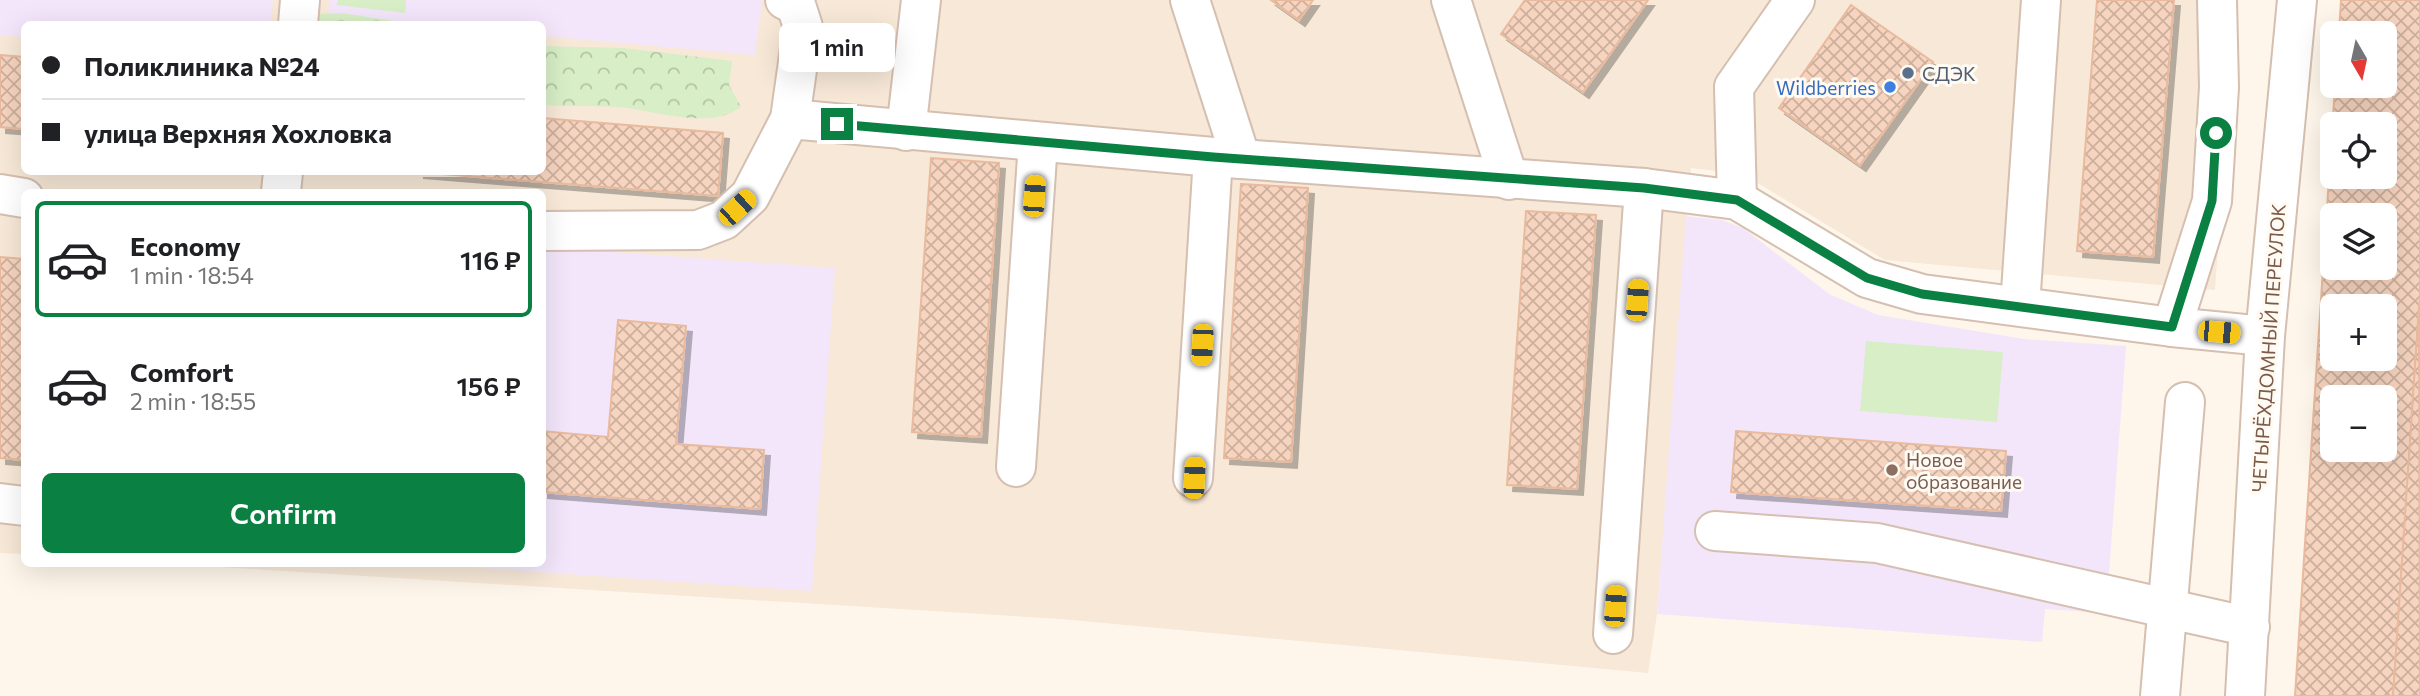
<!DOCTYPE html>
<meta charset="utf-8">
<style>
body{margin:0;font-family:Commissioner,sans-serif;background:#f2f2f2;color:#202124;height:100vh;display:flex;flex-direction:column;font-size:26px;white-space:nowrap}
*{box-sizing:border-box;margin:0}
p{font-size:23px;color:#757577}
.icon{flex:none;width:38px;height:38px;fill:none;stroke:currentColor;stroke-width:2;stroke-linecap:round;stroke-linejoin:round}
.map{position:relative;flex:1;overflow:hidden}
.panel{position:absolute;left:21px;top:189px;width:525px;height:378px;display:flex;flex-direction:column;background:#fff;border-radius:10px;box-shadow:0 7px 28px #0002}
.panel>*{flex:none}
.banner{position:absolute;left:21px;top:21px;width:525px;height:154px;border-radius:10px;box-shadow:0 7px 28px #0002;display:grid;align-content:center;height:154px;padding:0 21px;background:#fff}
.needle{width:46px;rotate:171deg}
.fabs{position:absolute;left:2320px;top:21px;display:grid;gap:14px}
.fabs a{display:grid;place-items:center;width:77px;height:77px;border-radius:10px;background:#fff;box-shadow:0 7px 28px #0002;font-size:35px}
.end{position:absolute;width:32px;height:32px;margin:-16px;border:9px solid #0b8043;background:#fff;box-shadow:0 0 0 4px #fff}
.from{border-radius:50%}
.bubble{position:absolute;height:49px;border-radius:10px;background:#fff;box-shadow:0 7px 28px #0002;font-size:23px;font-weight:600;line-height:49px;text-align:center}
.car{position:absolute;width:21px;height:42px;margin:-21px -10px;border-radius:9px;box-shadow:0 0 5px 2px #0007;background:linear-gradient(#f5c518 24%,#345 0 40%,#f5c518 0 76%,#345 0 86%,#f5c518 0)}
.banner b{display:flex;align-items:center;gap:24px;height:66px;font-size:26px}
.banner b+b{border-top:2px solid #e0e0e0}
.banner i{width:18px;height:18px;background:#202124}
ul{padding:12px 0 0;list-style:none}
li{display:flex;align-items:center;gap:21px;height:116px;margin:0 14px 10px;padding:0 7px;border:4px solid transparent;border-radius:10px}
li div{flex:1}
li b{display:block;font-size:26px}
li em{font-style:normal;font-weight:600}
li.on{border-color:#0b8043}
li>.icon{width:63px;height:63px;stroke-width:1.5}
.action{display:flex;gap:14px;margin-top:auto;padding:14px 21px}
.action a{flex:1;height:80px;border-radius:10px;background:#0b8043;color:#fff;font-size:28px;font-weight:600;line-height:80px;text-align:center}
.map>svg:first-child{display:block}
</style>
<div class="map">
<svg width="2420" height="696" viewBox="0 0 2420 696">
<defs>
<pattern id="forest-crowns" width="20" height="18" patternUnits="userSpaceOnUse" patternTransform="scale(1.75)"><rect width="20" height="18" fill="#d7eec6"/><path d="M2 6a3 3 0 1 1 6 0M12 15a3 3 0 1 1 6 0" fill="none" stroke="#b3c4a3"/></pattern>
<pattern id="building-cross-hatch" width="8" height="8" patternUnits="userSpaceOnUse" patternTransform="scale(1.75)"><rect width="8" height="8" fill="#f6d4bf"/><path d="M0 0l8 8M0 8l8-8" fill="none" stroke="#ccaf9d"/></pattern>
<filter id="shadow"><feDropShadow dx="6" dy="6" stdDeviation="0" flood-color="#0004"/></filter>
</defs>
<rect width="100%" height="100%" fill="#fef6ea"/>
<path fill="#f7e8d7" fill-rule="evenodd" d="M0 0H2236L2215 290 1885 260 1743 174 1691 168 1657 614 1648 673 1061 619 170 564H542V192H24V554L0 553ZM24 24H542V172H24Z"/>
<g fill="#f3e6fb">
<polygon points="0,0 273,0 270,24 24,24 24,37 0,35"/>
<polygon points="330,0 762,0 755,55 543,36 542,24 404,24 328,18"/>
<polygon points="1686,216 1722,220 1743,228 1829,294 1878,315 2024,339 2126,346 2106,613 2045,609 2042,642 1657,614"/>
<polygon points="543,247 835,268 812,591 424,564 542,564"/>
</g>
<g fill="url(#forest-crowns)">
<polygon points="342,13 414,24 311,24 318,14"/>
<path d="M542 46 623 48 732 61 729 85 741 107C710 131 654 110 619 107 593 105 568 107 543 105Z"/>
</g>
<g fill="#d7eec6">
<polygon points="338,0 406,0 405,13 337,5"/>
<polygon points="1866,341 2003,352 1997,422 1860,411"/>
</g>
<g fill="url(#building-cross-hatch)" stroke="#eaba9e" stroke-width="2" fill-rule="evenodd" filter="url(#shadow)">
<polygon points="1271,0 1313,0 1299,20"/>
<polygon points="1525,0 1648,0 1583,92 1501,34"/>
<polygon points="2097,0 2174,0 2153,257 2077,251"/>
<path d="M2341 0H2420V295L2393 696H2295L2335 86H2385V33H2339ZM2333 124H2385V177H2333ZM2333 215H2385V268H2333ZM2333 306H2385V359H2333ZM2333 397H2385V450H2333Z"/>
<polygon points="1851,5 1933,62 1860,165 1779,108"/>
<polygon points="0,55 24,57 24,129 0,127"/>
<polygon points="542,118 723,133 718,196 417,172 542,172"/>
<polygon points="931,158 999,163 981,437 912,432"/>
<polygon points="1241,184 1308,188 1291,462 1224,458"/>
<polygon points="1526,211 1596,215 1577,489 1507,485"/>
<polygon points="0,257 24,259 24,460 0,458"/>
<polygon points="2419,306 2420,696 2393,696"/>
<polygon points="618,320 686,326 676,444 764,450 760,509 542,492 542,431 608,437"/>
<polygon points="1736,431 2006,451 2001,511 1731,492"/>
</g>
<g fill="none" stroke-linecap="round" stroke-linejoin="round">
<g stroke="#d5bfb0" stroke-width="42">
<g id="minor">
<polyline points="1190,0 1241,159"/>
<polyline points="1451,0 1509,180"/>
<polyline points="298,24 300,0"/>
<polyline points="790,119 1213,157 1644,188 1737,200 1867,278 1922,294 2172,327 2265,336"/>
<polyline points="906,131 921,0"/>
<polyline points="281,192 283,172"/>
<polyline points="0,194 24,198"/>
<polyline points="1737,200 1734,87 1795,0"/>
<polyline points="542,231 698,230 724,220 750,196 790,119 803,27 796,5 785,0"/>
<polyline points="2020,306 2041,0"/>
<polyline points="2172,327 2212,201 2219,87 2217,0"/>
<polyline points="1016,467 1038,142"/>
<polyline points="1193,478 1213,157"/>
<polyline points="0,503 24,506"/>
<polyline points="1715,531 1877,543 2250,627"/>
<polyline points="1613,634 1644,188"/>
<polyline points="2160,696 2185,402"/>
<polyline points="2245,696 2265,336 2297,0"/>
</g>
</g>
<use href="#minor" stroke="#fff" stroke-width="38"/>
</g>
<g fill="none" stroke-linecap="round" stroke-linejoin="round">
<polyline stroke="#0b8043" stroke-width="9" points="837,124 1213,157 1644,188 1737,200 1867,278 1922,294 2172,327 2212,201 2216,133"/>
</g>
<circle fill="#5c6f8a" stroke="#fffaf2" stroke-width="2.5" cx="1908" cy="73" r="7"/>
<circle fill="#3f7fe0" stroke="#fffaf2" stroke-width="2.5" cx="1890" cy="87" r="7"/>
<circle fill="#8d6e63" stroke="#fffaf2" stroke-width="2.5" cx="1892" cy="470" r="7"/>
<g text-anchor="middle" dominant-baseline="central" stroke-width="6" stroke-linejoin="round" paint-order="stroke">
<g font-size="19" fill="#4e5e75" stroke="#fffaf2" text-anchor="start">
<text x="1922" y="73">СДЭК</text>
</g>
<g font-size="19" fill="#366cbe" stroke="#fffaf2" text-anchor="end">
<text x="1876" y="87">Wildberries</text>
</g>
<g font-size="19" fill="#7c5b4a" stroke="#fffaf2">
<text transform="translate(2268 348) rotate(-86)">ЧЕТЫРЁХДОМНЫЙ ПЕРЕУЛОК</text>
</g>
<g font-size="19" fill="#785e54" stroke="#fffaf2" text-anchor="start">
<text x="1906" y="459">Новое<tspan x="1906" dy="22">образование</tspan></text>
</g>
</g>
</svg>
<div class="fabs">
<a><svg class="needle" viewBox="-14 -14 28 28"><path d="M0-13l5 13h-10z" fill="#e53935"/><path d="M0 13l5-13h-10z" fill="#757577"/></svg></a>
<a><svg class="icon" aria-label="locate" viewBox="0 0 24 24"><circle cx="12" cy="12" r="6"/><path d="M12 2v4M12 18v4M2 12h4M18 12h4"/></svg></a>
<a><svg class="icon" aria-label="layers" viewBox="0 0 24 24"><path d="M12 4l9 5-9 5-9-5zM3 14l9 5 9-5"/></svg></a>
<a>+</a>
<a>−</a>
</div>
<i class="end from" style="left:2216px;top:133px"></i>
<i class="end" style="left:837px;top:124px"></i>
<div class="bubble" style="left:779px;top:23px;width:116px">1 min</div>
<i class="car" style="left:1034px;top:196px;rotate:4deg"></i>
<i class="car" style="left:737px;top:208px;rotate:48deg"></i>
<i class="car" style="left:1637px;top:300px;rotate:4deg"></i>
<i class="car" style="left:2219px;top:332px;rotate:95deg"></i>
<i class="car" style="left:1202px;top:345px;rotate:183deg"></i>
<i class="car" style="left:1194px;top:478px;rotate:3deg"></i>
<i class="car" style="left:1615px;top:606px;rotate:4deg"></i>
<div class="banner">
<b><i class="from"></i>Поликлиника №24</b>
<b><i></i>улица Верхняя Хохловка</b>
</div>
<section class="panel">
<ul>
<li class="on"><svg class="icon" aria-label="car" viewBox="0 0 24 24"><path d="M5 17H2v-5l4-1 3-4h7l3 4 3 1v5h-3M9 17h6M6 11h13"/><circle cx="7" cy="17" r="2"/><circle cx="17" cy="17" r="2"/></svg><div><b>Economy</b><p>1 min · 18:54</p></div><em>116 ₽</em></li>
<li><svg class="icon" aria-label="car" viewBox="0 0 24 24"><path d="M5 17H2v-5l4-1 3-4h7l3 4 3 1v5h-3M9 17h6M6 11h13"/><circle cx="7" cy="17" r="2"/><circle cx="17" cy="17" r="2"/></svg><div><b>Comfort</b><p>2 min · 18:55</p></div><em>156 ₽</em></li>
</ul>
<div class="action"><a>Confirm</a></div>
</section>
</div>
